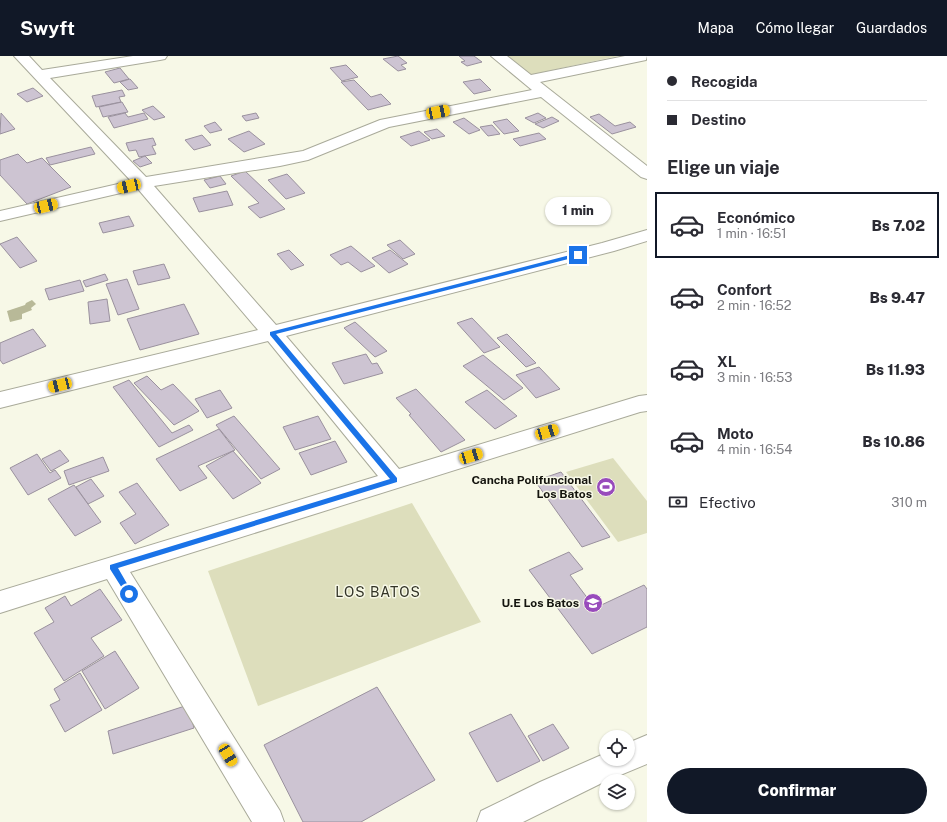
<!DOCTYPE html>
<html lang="es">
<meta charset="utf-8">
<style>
body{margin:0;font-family:"Public Sans",sans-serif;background:#f2f2f3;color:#2b2b33;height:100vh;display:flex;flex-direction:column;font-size:15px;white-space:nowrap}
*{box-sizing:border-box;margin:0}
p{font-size:13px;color:#7c7c81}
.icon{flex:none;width:22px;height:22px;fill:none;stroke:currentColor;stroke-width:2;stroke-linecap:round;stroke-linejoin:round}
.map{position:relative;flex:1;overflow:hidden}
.side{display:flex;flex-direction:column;background:#fff;width:300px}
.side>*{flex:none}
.top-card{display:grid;align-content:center;height:88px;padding:0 20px;background:#fff}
.tools{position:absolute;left:599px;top:674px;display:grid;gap:8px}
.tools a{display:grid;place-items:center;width:36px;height:36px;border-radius:50%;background:#fff;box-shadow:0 1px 3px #0004;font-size:20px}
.end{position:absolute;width:18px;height:18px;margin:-9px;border:5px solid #1a73e8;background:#fff;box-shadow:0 0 0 2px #fff}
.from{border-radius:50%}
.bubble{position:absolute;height:28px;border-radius:14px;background:#fff;box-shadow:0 1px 3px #0004;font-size:13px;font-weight:800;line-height:28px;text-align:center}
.car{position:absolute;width:12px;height:24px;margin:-12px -6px;border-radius:5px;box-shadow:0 0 3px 1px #0007;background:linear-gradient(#f5c518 24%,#345 0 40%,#f5c518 0 76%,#345 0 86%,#f5c518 0)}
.top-card b{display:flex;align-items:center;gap:14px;height:38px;font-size:15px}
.top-card b+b{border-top:1px solid #e1e1e2}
.top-card i{width:10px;height:10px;background:#2b2b33}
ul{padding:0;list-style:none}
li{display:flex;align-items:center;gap:12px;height:66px;margin:0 8px 6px;padding:0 12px;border:2px solid transparent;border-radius:0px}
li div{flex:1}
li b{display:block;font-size:15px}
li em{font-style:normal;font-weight:800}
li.active{border-color:#111827}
li>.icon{width:36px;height:36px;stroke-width:1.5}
h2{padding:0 20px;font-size:18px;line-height:48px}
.pay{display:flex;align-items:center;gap:10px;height:44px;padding:0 20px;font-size:15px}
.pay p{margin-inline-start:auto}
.action{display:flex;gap:8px;margin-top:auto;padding:8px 20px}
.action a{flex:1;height:46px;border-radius:24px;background:#111827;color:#fff;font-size:16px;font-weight:800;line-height:46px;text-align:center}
header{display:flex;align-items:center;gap:24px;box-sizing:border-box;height:56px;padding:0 20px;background:#111827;color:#fff}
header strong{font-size:19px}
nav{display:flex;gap:22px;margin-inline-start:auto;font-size:14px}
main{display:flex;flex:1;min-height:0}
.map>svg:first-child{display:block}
</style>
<header>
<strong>Swyft</strong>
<nav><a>Mapa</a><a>Cómo llegar</a><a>Guardados</a></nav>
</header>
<main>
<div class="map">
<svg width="647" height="766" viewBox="0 0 647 766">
<rect width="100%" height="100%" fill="#f7f8e7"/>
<g fill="#dddebc">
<polygon points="501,0 618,0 529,19"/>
<polygon points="613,402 647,445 647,477 618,486 566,416"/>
<polygon points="412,447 481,566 258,650 208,515"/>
</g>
<polygon fill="#b8b998" points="32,244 36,248 31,252 32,254 22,258 22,263 10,266 7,255 25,249 26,247"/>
<g fill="#cdc4d2" stroke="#9a919e">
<polygon points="398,0 407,7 401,9 406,13 398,15 383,3"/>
<polygon points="459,0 474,0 482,6 467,10 461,6 465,5"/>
<polygon points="346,9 358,21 342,25 330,12"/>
<polygon points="120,12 129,23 114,27 105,16"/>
<polygon points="130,23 138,32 128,34 120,26"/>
<polygon points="480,23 491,34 474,38 463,26"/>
<polygon points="354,24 371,41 381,38 391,48 368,54 341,26"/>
<polygon points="33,32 43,40 27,46 17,38"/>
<polygon points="122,34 125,40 119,41 121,46 96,51 92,40"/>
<polygon points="122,46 128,56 103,61 99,51"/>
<polygon points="153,50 165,61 154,64 142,54"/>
<polygon points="1,57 15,73 0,78"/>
<polygon points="125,57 128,61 144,57 148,63 114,72 108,61"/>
<polygon points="256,57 259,62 246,65 242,60"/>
<polygon points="538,57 546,62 534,67 525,62"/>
<polygon points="599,58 615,70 630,66 636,71 612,78 590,61"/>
<polygon points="552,61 559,65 543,72 535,68"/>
<polygon points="464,62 480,74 469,78 453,66"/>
<polygon points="507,63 519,75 504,78 493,66"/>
<polygon points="215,66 222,74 210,77 204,70"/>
<polygon points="492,69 500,78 488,80 480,71"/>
<polygon points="437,73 445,80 432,83 424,76"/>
<polygon points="249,75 265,88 244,96 228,83"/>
<polygon points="419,75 430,84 411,90 400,81"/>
<polygon points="539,77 546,83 520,90 513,83"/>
<polygon points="202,79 211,89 194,94 185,84"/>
<polygon points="153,82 156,89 152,90 156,98 139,101 136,94 129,95 126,87"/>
<polygon points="91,91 95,98 50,109 46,102"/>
<polygon points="18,98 27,107 42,102 71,131 27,148 0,119 0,104"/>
<polygon points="145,100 152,107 140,111 133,105"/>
<polygon points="245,115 285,153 260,162 248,151 259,147 231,120"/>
<polygon points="287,118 305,137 286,143 268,124"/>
<polygon points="220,120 226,128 210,132 204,124"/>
<polygon points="227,135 233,149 199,156 193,142"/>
<polygon points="129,160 134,170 103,177 99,167"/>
<polygon points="17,181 37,205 20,212 0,188"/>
<polygon points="400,184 415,198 403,203 387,189"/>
<polygon points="351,190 375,210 361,216 348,206 341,209 330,199"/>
<polygon points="289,194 304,209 291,214 277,198"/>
<polygon points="390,194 408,208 389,217 372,202"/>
<polygon points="164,208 170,222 138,229 133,215"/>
<polygon points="105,218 108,224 86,231 83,225"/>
<polygon points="127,223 139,253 118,259 106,228"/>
<polygon points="80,224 84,235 49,244 45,233"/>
<polygon points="107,243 110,265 90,268 88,246"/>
<polygon points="184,248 199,278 140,294 127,263"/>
<polygon points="472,262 500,291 484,297 457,267"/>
<polygon points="355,266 387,295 375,301 344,272"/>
<polygon points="33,273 46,290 3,308 0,304 0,287"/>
<polygon points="507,278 536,307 526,311 497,282"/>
<polygon points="366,298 372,308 377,307 383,317 344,328 332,307"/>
<polygon points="483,299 523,332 504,344 463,310"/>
<polygon points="539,311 560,333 536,342 516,319"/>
<polygon points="147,320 161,334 173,328 199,355 174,369 134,327"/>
<polygon points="129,324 172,377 189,369 193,374 159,391 113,331"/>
<polygon points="416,333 465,384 441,396 409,359 411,358 396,342"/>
<polygon points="220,334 232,352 207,362 195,343"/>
<polygon points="487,334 517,360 495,373 465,346"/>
<polygon points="234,360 280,413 261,423 216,369"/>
<polygon points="318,360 331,383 295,394 283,371"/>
<polygon points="219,373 235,394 198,410 207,422 180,435 156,403"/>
<polygon points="335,385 347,406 311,419 299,397"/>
<polygon points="60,394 69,405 51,415 42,403"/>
<polygon points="233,395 261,427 233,443 206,410"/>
<polygon points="37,398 50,417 55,414 61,422 28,439 10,412"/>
<polygon points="103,401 109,415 69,429 64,415"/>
<polygon points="561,416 610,481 582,491 535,425"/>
<polygon points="91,423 104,440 88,448 76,431"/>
<polygon points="137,427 169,469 135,488 120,467 136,458 119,436"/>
<polygon points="74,429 101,466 75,480 48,443"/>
<polygon points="569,496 583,513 570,519 595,552 644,529 647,533 647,571 592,598 529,514"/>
<polygon points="100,533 122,564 91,582 104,600 64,625 34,577 54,566 45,552 65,540 71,550"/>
<polygon points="115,595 139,632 105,653 82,615"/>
<polygon points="80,617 102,654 65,676 50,649 60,644 54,633"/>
<polygon points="377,631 435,724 361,766 303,766 264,689"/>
<polygon points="188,649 194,672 113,698 108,675"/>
<polygon points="511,658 540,705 497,726 469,677"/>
<polygon points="553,668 569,692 543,705 528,680"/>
</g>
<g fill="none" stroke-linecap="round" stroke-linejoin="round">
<g stroke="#a9aa9a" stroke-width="2">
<g id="street">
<polygon points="14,0 29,0 42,14 133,0 167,0 165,3 160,4 50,22 146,121 303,95 380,64 532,34 491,0 507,0 531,19 625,0 647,0 646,4 540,26 647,110 647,123 641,121 541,41 389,71 308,104 280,110 154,130 276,269 602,187 647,174 647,185 614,195 286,280 399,413 639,340 647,339 647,355 640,356 130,516 280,755 284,766 252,766 107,523 0,557 0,535 378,420 268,285 0,352 0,336 258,274 138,133 0,165 0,155 131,125"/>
<polygon points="647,679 647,708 606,725 523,766 477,766 481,755 540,726 606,697 606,703 628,703 628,687"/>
</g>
</g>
<use href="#street" fill="#fff" fill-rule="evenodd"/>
</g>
<polygon fill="#1a73e8" points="578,197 580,198 580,200 276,278 397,422 397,426 118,512 133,538 129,541 127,540 110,513 110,509 390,423 270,279 270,276"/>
<defs>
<g id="stadium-disc" transform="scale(1)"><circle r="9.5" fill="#984bbc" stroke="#f7f8e7"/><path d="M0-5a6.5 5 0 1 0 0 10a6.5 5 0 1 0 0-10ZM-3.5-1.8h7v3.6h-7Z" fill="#fff"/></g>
<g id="school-disc" transform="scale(1)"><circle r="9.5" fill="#984bbc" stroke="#f7f8e7"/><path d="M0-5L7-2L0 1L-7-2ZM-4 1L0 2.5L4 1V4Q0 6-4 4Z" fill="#fff"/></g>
</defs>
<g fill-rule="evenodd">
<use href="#stadium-disc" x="606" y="431"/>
<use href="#school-disc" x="593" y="547"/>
</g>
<g text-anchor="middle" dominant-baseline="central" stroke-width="3" stroke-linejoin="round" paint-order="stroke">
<g font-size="12" font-weight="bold" fill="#14140e" stroke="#f7f8e7" text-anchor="end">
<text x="592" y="424">Cancha Polifuncional<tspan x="592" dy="14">Los Batos</tspan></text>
<text x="579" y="547">U.E Los Batos</text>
</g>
<g font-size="14" letter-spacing="1" fill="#333427" stroke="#f7f8e7">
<text x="378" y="536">LOS BATOS</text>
</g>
</g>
</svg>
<div class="tools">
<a><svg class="icon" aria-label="locate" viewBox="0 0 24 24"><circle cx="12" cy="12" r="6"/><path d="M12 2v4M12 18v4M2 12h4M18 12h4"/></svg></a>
<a><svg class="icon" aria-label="layers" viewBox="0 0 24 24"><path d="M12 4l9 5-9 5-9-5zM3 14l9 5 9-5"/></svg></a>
</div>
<i class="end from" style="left:129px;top:538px"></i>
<i class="end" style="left:578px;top:199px"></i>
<div class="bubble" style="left:545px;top:141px;width:66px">1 min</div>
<i class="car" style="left:438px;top:56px;rotate:79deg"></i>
<i class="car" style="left:129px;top:130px;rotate:257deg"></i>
<i class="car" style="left:46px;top:150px;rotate:77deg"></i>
<i class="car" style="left:60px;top:329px;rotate:256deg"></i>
<i class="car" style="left:547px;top:376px;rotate:73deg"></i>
<i class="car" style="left:471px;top:400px;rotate:73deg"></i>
<i class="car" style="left:228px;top:699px;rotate:149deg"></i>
</div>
<section class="side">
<div class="top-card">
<b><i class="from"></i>Recogida</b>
<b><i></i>Destino</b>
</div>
<h2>Elige un viaje</h2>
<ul>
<li class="active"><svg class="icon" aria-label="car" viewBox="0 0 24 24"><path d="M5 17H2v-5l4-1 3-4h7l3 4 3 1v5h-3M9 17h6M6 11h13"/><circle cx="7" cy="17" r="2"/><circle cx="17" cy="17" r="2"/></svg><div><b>Económico</b><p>1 min · 16:51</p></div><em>Bs 7.02</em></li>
<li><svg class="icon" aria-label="car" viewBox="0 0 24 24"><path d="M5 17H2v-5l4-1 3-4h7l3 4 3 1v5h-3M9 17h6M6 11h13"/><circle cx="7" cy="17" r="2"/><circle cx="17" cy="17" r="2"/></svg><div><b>Confort</b><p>2 min · 16:52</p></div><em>Bs 9.47</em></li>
<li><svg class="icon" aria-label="car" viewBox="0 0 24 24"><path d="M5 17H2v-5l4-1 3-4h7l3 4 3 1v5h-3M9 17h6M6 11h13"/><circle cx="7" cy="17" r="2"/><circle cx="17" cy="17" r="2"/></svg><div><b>XL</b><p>3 min · 16:53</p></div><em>Bs 11.93</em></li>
<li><svg class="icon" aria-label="car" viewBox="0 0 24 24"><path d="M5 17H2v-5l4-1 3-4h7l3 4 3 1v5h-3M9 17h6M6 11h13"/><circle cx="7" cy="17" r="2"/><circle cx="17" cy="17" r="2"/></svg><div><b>Moto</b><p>4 min · 16:54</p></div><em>Bs 10.86</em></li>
</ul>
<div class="pay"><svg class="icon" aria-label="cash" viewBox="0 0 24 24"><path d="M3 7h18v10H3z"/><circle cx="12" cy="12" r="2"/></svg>Efectivo<p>310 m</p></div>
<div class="action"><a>Confirmar</a></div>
</section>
</main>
